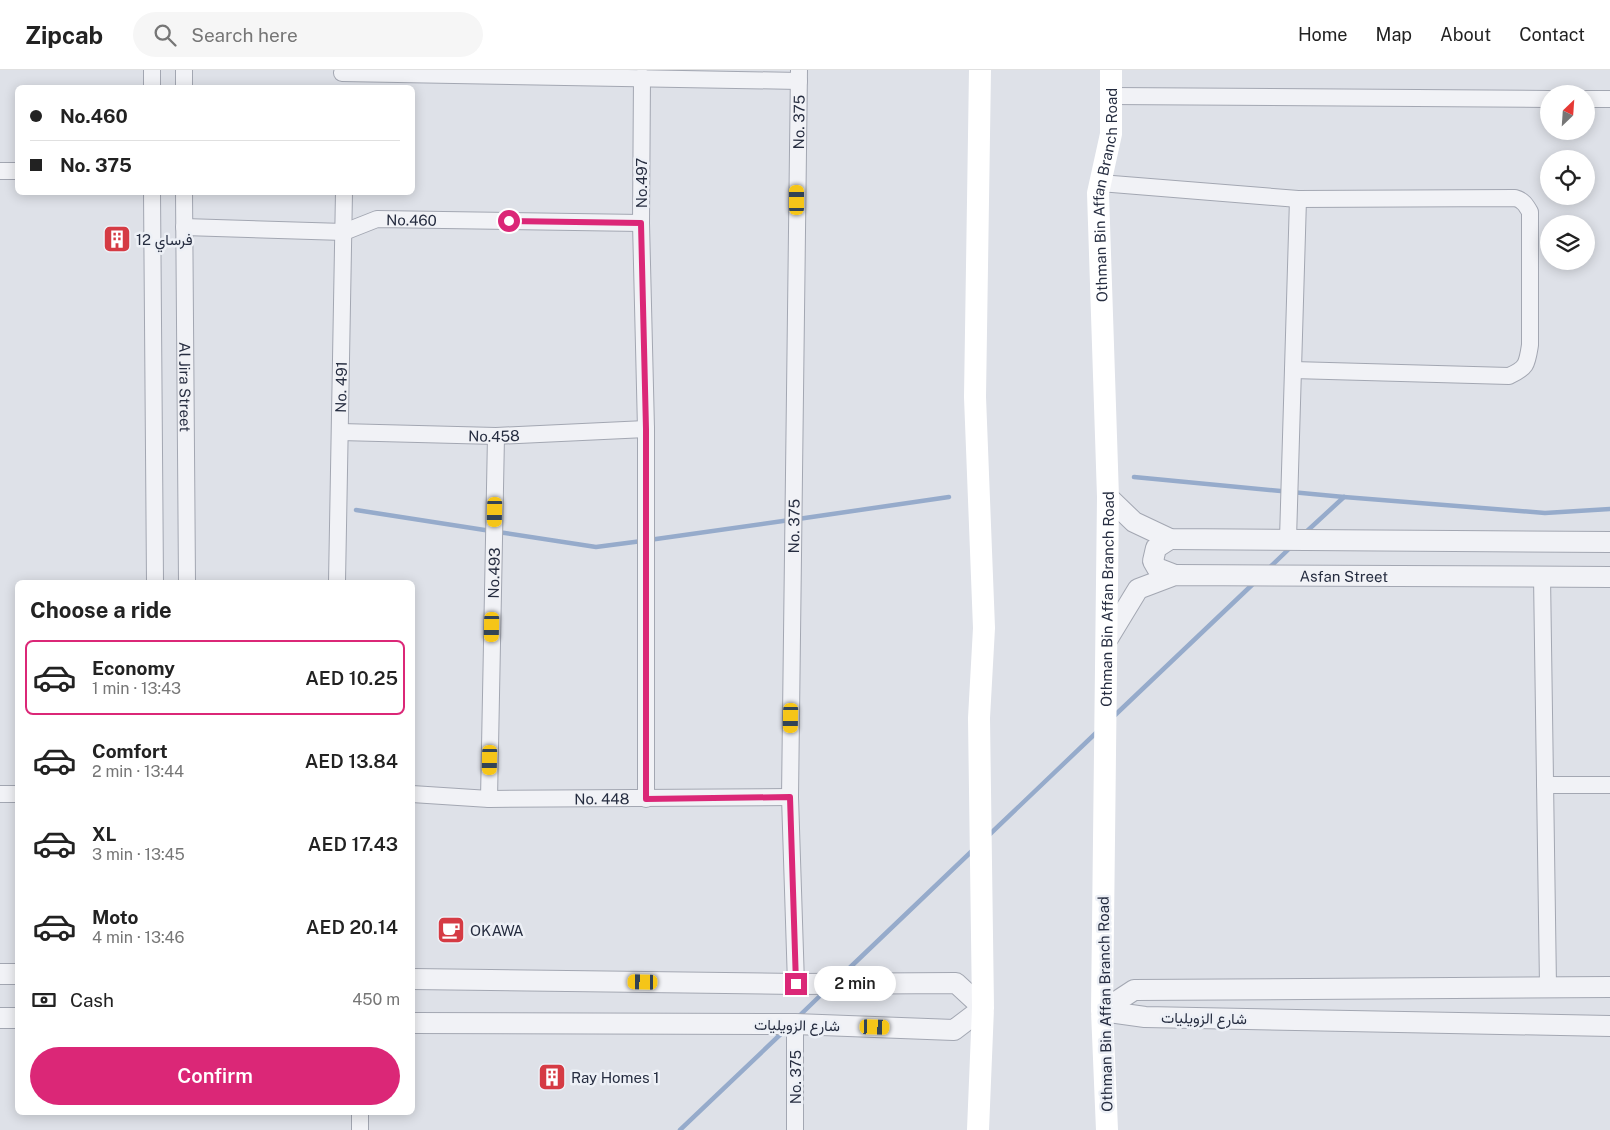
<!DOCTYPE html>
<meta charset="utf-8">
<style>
body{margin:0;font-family:"Public Sans",Vazirmatn,sans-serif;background:#f6f6f6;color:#222;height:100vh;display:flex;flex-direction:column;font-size:19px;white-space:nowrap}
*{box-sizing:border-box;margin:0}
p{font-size:16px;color:#767676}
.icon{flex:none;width:28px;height:28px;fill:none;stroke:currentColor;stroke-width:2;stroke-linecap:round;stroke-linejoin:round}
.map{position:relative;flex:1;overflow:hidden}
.side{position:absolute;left:15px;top:510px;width:400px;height:535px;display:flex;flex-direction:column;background:#fff;border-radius:8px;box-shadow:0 2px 12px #0003}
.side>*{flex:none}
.banner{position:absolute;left:15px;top:15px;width:400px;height:110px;border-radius:8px;box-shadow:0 2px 12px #0003;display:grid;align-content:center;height:110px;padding:0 15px;background:#fff}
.needle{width:32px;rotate:25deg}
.tools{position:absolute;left:1540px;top:15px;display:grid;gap:10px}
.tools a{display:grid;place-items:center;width:55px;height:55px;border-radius:50%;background:#fff;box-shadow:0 2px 12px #0003;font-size:25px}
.end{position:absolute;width:22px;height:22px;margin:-11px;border:6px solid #db2777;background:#fff;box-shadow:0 0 0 2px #fff}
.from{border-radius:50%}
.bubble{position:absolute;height:35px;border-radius:18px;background:#fff;box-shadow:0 2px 12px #0003;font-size:16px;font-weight:600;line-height:35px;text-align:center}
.car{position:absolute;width:15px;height:30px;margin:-15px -8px;border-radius:6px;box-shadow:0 0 4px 1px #0007;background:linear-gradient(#f5c518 24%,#345 0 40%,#f5c518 0 76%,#345 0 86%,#f5c518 0)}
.banner b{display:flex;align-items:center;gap:18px;height:48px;font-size:19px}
.banner b+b{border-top:1px solid #e0e0e0}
.banner i{width:12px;height:12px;background:#222}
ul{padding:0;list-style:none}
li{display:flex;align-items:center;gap:15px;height:75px;margin:0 10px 8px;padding:0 5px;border:2px solid transparent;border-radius:8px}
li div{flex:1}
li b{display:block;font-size:19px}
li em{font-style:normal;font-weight:600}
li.selected{border-color:#db2777}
li>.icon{width:45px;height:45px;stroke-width:1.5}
h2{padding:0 15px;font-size:22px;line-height:60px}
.pay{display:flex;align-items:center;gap:12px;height:55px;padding:0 15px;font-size:19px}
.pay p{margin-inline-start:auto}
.action{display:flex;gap:10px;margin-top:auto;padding:10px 15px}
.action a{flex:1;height:58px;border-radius:30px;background:#db2777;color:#fff;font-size:20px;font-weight:600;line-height:58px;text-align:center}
header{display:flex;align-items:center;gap:30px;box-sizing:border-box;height:70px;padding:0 25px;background:#fff;border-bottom:1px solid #e0e0e0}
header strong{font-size:24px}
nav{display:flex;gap:28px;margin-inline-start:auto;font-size:18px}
.search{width:350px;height:45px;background:#f6f6f6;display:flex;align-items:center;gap:12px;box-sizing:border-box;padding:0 18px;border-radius:28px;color:#767676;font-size:19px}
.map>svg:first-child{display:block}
</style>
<header>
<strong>Zipcab</strong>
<div class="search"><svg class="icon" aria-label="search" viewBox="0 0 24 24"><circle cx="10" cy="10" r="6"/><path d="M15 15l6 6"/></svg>Search here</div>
<nav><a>Home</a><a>Map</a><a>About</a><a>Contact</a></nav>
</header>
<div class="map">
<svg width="1610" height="1060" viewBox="0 0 1610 1060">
<rect width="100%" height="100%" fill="#dee1e8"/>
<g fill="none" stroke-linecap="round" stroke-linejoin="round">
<g stroke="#96abcb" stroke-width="4.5">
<polyline points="1134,407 1344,427 1545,443 1610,439"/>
<polyline points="356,440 491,461"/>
<polyline points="798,449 949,427"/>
<polyline points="498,462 596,477 642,471"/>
<polyline points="1306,462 1344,427"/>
<polyline points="649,470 790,450"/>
<polyline points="1268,499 1292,476"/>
<polyline points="1113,647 1254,513"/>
<polyline points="989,765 1098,661"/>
<polyline points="840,907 973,780"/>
<polyline points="798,947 825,921"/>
<polyline points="680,1060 784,961"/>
</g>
<g stroke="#a3a7b2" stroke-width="18">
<g id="minor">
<polyline points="152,0 152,18"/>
<polyline points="342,3 799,11"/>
<polyline points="642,7 641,153 646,359 646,729"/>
<polyline points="184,18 184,0"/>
<polyline points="1111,26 1549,29"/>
<polyline points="1586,29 1610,29"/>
<polyline points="0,101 18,101"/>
<path d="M1100 113 1298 129 1515 128C1523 130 1526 135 1530 142V275C1527 294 1527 298 1509 306L1293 300"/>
<polyline points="152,122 155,512"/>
<path id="s1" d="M184 122 187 512"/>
<path id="s2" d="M184 157 344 162 377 149 641 153"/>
<path id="s3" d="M340 362 496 366 646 359"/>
<polyline points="1288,469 1298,129"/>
<polyline points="1542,506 1548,916"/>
<path id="s4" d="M337 512 344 122"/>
<polyline points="1545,715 1610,715"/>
<polyline points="0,724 18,724"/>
<path id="s5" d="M412 724 489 729 790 727"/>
<path id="s6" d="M489 729 496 366"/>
<path id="s7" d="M796 914 790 727 799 0"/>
<polyline points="360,1060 360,1042"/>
<polyline points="795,1060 795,954"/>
</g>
</g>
<g stroke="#a3a7b2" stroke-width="22">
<g id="tertiary">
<polyline points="1108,427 1134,452 1170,469 1610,472"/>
<polyline points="1170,469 1156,478 1153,491 1157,498 1175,505"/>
<path id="s8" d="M1107 570 1138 519 1175 505 1610 507"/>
<polyline points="0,904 18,904"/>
<polyline points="412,909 796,914 956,913 983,938 954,960 795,954 412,953"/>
<polyline points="1102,941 1134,920 1610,917"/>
<polyline points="1102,941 1145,947 1610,956"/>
<polyline points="0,948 18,948"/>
</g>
</g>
<use href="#minor" stroke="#f1f2f6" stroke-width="16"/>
<use href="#tertiary" stroke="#f1f2f6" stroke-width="20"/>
<g stroke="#fff" stroke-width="22">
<polyline points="978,1060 983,938 979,648 984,558 975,327 980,0"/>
<path id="s9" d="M1107 1060 1102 941 1108 427 1098 123 1111 64V0"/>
</g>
</g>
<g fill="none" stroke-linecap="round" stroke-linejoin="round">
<polyline stroke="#db2777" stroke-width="6" points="509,151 641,153 646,359 646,729 790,727 796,914"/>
</g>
<defs>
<g id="building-square" transform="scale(1.4375)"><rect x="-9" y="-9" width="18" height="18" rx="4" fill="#d53b44" stroke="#edf0f6"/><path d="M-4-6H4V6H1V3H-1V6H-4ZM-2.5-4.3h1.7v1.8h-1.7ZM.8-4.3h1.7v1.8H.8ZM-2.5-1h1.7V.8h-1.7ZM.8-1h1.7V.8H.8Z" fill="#fff"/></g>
<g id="cafe-square" transform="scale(1.4375)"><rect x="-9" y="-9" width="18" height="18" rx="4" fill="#d53b44" stroke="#edf0f6"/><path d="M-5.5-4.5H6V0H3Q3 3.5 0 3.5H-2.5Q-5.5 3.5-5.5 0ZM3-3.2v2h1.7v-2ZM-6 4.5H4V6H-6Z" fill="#fff"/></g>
</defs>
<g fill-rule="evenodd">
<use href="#building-square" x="117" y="169"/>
<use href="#cafe-square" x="451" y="860"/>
<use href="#building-square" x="552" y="1007"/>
</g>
<g text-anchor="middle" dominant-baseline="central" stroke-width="5" stroke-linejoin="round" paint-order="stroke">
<g font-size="15" fill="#262d40" stroke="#edf0f6">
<text stroke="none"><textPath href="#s7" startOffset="862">No. 375</textPath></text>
<text transform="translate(641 113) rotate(-90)">No.497</text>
<text stroke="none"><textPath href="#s9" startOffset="936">Othman Bin Affan Branch Road</textPath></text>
<text stroke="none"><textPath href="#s2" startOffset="230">No.460</textPath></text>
<text stroke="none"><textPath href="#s1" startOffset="195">Al Jira Street</textPath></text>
<text stroke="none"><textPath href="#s4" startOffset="195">No. 491</textPath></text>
<text stroke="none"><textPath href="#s3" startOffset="154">No.458</textPath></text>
<text stroke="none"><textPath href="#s7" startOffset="458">No. 375</textPath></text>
<text stroke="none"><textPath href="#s6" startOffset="226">No.493</textPath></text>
<text stroke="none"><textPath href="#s8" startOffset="268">Asfan Street</textPath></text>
<text stroke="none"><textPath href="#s9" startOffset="531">Othman Bin Affan Branch Road</textPath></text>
<text stroke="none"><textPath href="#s5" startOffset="190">No. 448</textPath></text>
<text transform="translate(1105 934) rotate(-91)">Othman Bin Affan Branch Road</text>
<text transform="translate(1204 948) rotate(1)">شارع الزويليات</text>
<text transform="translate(797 955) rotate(1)">شارع الزويليات</text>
<text transform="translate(795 1007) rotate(-90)">No. 375</text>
</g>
<g font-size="15" fill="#262d40" stroke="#edf0f6" text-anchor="start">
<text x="136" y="169">فرساي 12</text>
<text x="470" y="860">OKAWA</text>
<text x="571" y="1007">Ray Homes 1</text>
</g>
</g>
</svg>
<div class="tools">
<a><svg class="needle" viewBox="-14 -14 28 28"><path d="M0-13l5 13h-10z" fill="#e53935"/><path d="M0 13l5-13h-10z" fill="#767676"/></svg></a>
<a><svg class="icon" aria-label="locate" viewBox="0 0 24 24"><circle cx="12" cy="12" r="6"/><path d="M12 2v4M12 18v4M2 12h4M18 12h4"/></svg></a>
<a><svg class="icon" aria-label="layers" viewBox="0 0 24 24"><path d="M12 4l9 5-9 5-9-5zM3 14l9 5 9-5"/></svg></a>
</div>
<i class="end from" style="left:509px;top:151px"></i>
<i class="end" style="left:796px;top:914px"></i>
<div class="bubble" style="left:814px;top:896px;width:82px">2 min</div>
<i class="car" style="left:797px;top:130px;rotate:0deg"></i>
<i class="car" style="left:495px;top:442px;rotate:181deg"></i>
<i class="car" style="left:492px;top:557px;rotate:181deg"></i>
<i class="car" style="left:791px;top:648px;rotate:181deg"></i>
<i class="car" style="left:490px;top:690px;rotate:181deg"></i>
<i class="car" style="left:643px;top:912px;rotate:271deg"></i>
<i class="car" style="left:875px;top:957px;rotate:92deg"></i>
<div class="banner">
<b><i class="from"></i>No.460</b>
<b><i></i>No. 375</b>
</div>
<section class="side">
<h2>Choose a ride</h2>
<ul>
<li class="selected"><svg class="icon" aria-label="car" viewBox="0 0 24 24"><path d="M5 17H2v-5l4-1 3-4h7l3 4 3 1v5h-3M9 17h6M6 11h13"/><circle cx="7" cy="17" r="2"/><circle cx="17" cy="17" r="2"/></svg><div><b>Economy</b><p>1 min · 13:43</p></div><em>AED 10.25</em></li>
<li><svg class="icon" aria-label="car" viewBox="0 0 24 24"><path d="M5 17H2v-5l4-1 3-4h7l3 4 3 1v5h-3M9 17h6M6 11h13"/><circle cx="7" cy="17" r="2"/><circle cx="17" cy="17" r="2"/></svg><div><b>Comfort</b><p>2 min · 13:44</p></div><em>AED 13.84</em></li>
<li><svg class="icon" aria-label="car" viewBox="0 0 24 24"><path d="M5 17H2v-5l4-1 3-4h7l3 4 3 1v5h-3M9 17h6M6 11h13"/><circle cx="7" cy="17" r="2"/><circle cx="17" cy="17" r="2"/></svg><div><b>XL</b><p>3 min · 13:45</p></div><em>AED 17.43</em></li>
<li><svg class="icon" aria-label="car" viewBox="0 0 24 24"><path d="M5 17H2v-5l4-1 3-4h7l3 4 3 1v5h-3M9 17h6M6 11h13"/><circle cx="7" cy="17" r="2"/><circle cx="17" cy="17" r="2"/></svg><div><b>Moto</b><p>4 min · 13:46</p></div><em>AED 20.14</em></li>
</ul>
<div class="pay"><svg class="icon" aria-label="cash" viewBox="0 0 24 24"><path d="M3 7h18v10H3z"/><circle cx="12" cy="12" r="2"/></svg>Cash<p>450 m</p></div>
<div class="action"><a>Confirm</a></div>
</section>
</div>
